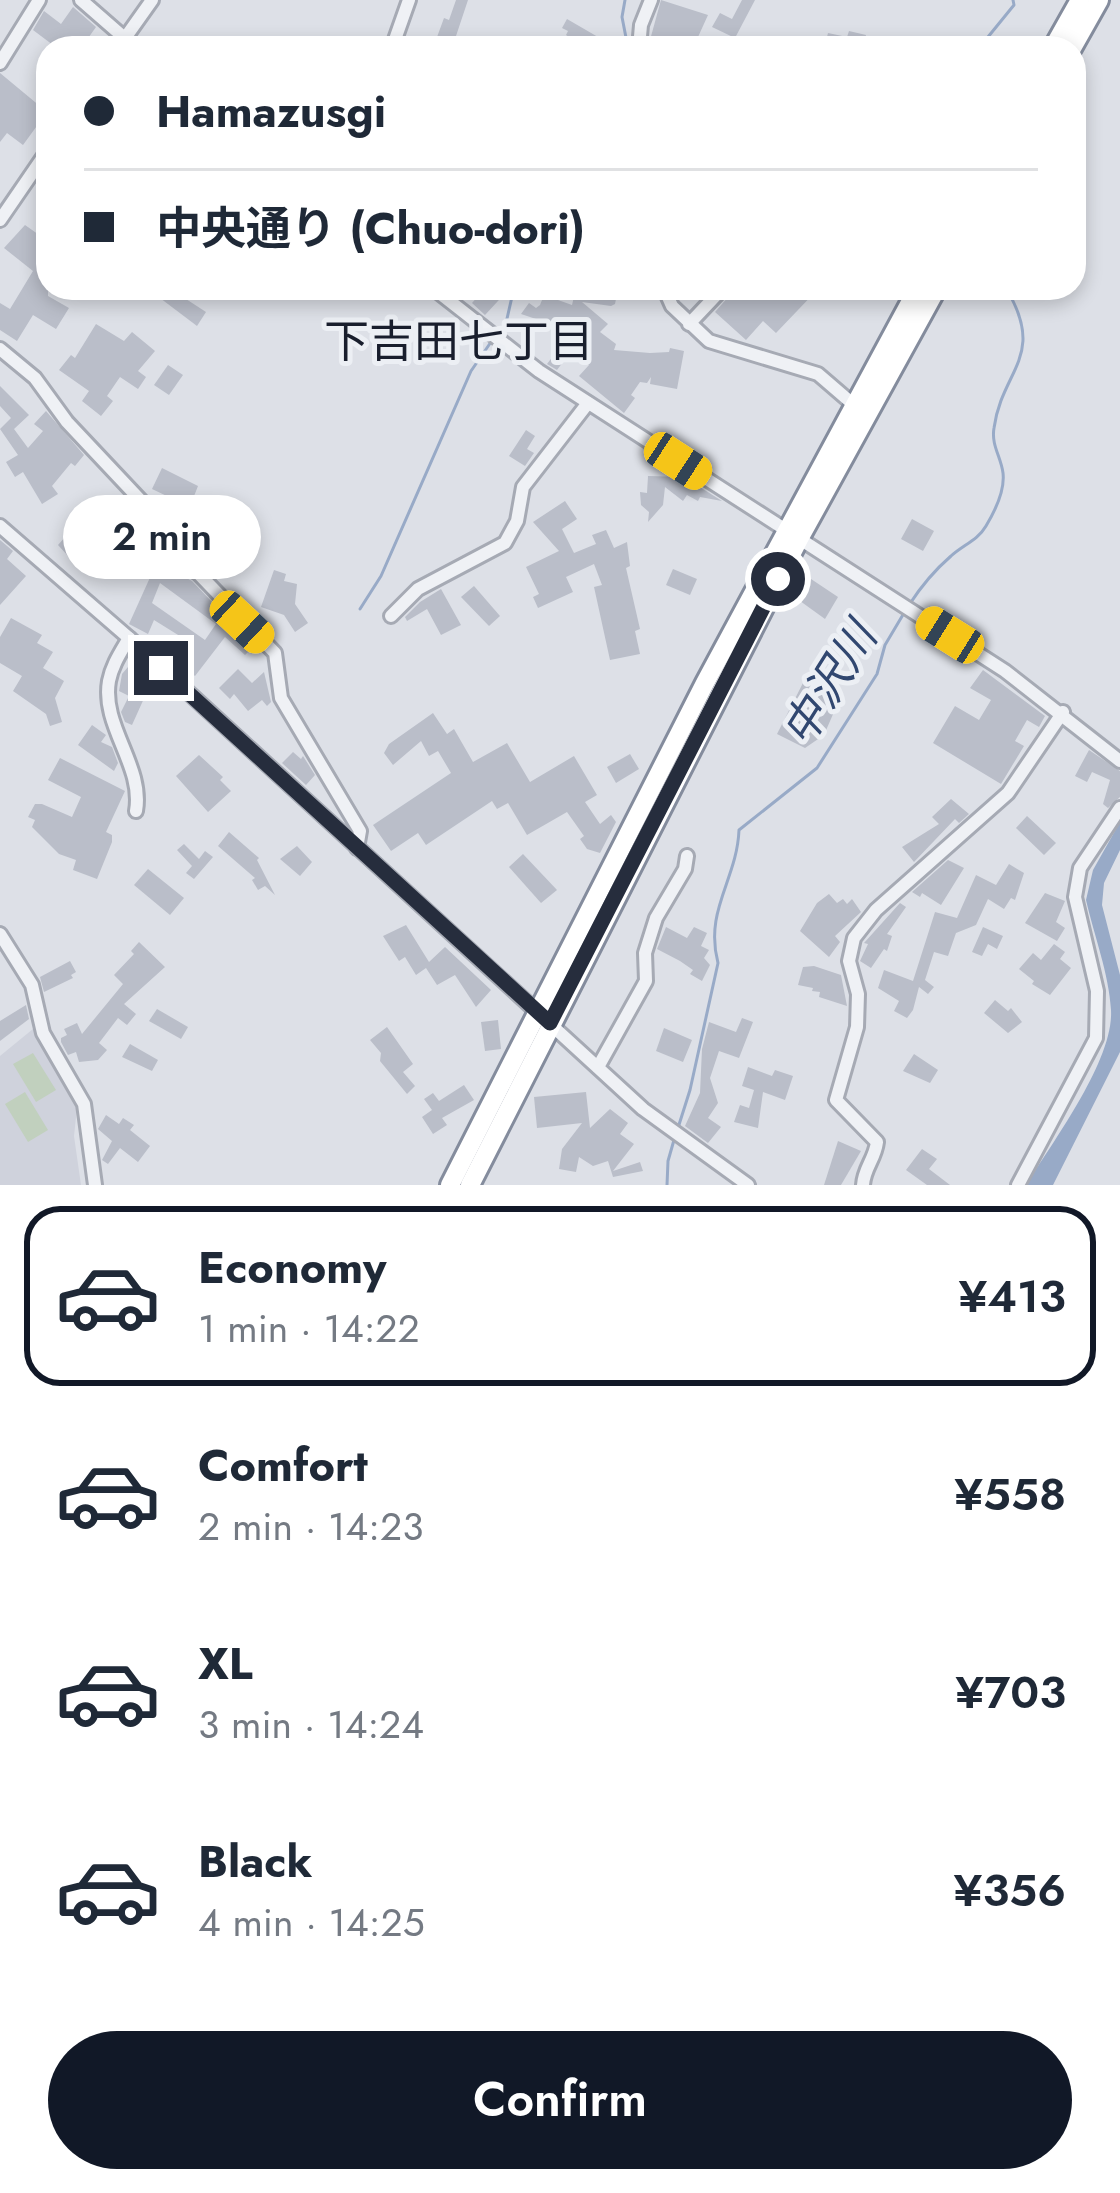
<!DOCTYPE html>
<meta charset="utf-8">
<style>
body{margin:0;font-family:Jost,"Noto Sans JP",sans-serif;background:#f2f2f3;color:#1f2937;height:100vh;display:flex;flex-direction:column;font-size:45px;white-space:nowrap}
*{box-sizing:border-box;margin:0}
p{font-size:39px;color:#747a83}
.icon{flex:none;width:66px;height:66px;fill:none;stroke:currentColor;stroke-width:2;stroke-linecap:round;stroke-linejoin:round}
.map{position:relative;height:1185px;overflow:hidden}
.sheet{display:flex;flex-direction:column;background:#fff;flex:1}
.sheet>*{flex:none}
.banner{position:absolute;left:36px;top:36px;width:1050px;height:264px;border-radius:36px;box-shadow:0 6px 18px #0003;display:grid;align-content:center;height:264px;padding:0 48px;background:#fff}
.end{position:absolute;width:54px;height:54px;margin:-27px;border:15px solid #262d3d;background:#fff;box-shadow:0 0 0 6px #fff}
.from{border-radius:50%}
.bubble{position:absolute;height:84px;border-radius:42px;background:#fff;box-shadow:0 6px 18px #0003;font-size:39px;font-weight:600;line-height:84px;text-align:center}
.car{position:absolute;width:36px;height:72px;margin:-36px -18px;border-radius:15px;box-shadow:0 0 9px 3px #0007;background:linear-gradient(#f5c518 24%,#345 0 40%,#f5c518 0 76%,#345 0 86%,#f5c518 0)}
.banner b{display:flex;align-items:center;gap:42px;height:114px;font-size:45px}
.banner b+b{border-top:3px solid #e0e1e3}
.banner i{width:30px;height:30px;background:#1f2937}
ul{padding:21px 0 0;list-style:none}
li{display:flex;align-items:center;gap:36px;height:180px;margin:0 24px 18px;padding:0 24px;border:6px solid transparent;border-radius:36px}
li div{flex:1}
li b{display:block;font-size:45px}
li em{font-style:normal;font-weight:600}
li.current{border-color:#111827}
li>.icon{width:108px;height:108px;stroke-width:1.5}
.button{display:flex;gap:24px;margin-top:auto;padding:24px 48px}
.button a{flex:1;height:138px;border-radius:72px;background:#111827;color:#fff;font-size:48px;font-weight:600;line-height:138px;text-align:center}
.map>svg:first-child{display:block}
</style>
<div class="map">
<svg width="1120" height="1185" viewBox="0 0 1120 1185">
<rect width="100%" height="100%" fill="#dde0e7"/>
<polygon fill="#cfd2dc" points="33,1029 77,1108 74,1136 81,1185 0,1185 0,1056"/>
<g fill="#c1d0be">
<polygon points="33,1053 56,1090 36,1102 13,1064"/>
<polygon points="25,1092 48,1130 28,1142 5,1104"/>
</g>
<path fill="#98aac7" d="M1120 822V850L1104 883 1102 905 1120 975V1052L1053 1185H1026C1052 1143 1114 1060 1111 1010 1109 974 1094 935 1086 900L1093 870Z"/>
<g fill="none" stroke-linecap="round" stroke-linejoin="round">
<g stroke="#98aac7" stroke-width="3">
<polyline points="625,0 622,17 628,48"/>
<polyline points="979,48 1014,5 1013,0"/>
<polyline points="497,335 506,323 514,288"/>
<path d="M909 605C920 588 936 569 951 556 963 545 978 540 986 526 995 511 1005 490 1003 473 1001 457 991 445 994 428 1002 369 1047 357 1006 288"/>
<polyline points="360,609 381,576 471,371 491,342"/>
<path d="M677 1131 690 1090 718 963C704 910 737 880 739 830L817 768 877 674 885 645 904 613"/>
<polyline points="667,1185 668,1161 674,1140"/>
</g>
</g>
<g fill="#babec9" fill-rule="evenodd">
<polygon points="456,0 468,0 452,48 433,48 444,18 449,20"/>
<polygon points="661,0 708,15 693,48 657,48 659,44 650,40"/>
<polygon points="742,0 755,0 735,38 712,27 720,13 732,19"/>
<polygon points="73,7 96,27 86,41 94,48 57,48 33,30 44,11 61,24"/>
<polygon points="567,19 598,37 591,48 574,48 577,42 566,35 568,31 562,28"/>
<polygon points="849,31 866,35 863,48 820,48 823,36 827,37 828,33 847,37"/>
<polygon points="0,73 47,112 23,145 7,133 0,142"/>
<polygon points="25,225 42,237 38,242 48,249 48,296 69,308 56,329 33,315 17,341 0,330 0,303 10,309 33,271 4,248"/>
<polygon points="160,288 169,288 206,312 197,326 156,295"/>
<polygon points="474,288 510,288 485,315 472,303 480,294"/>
<polygon points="576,288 617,294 615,304 611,306 582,302 608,324 600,332 616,344 614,350 650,353 669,352 670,348 684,351 677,389 650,384 651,377 647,383 640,382 631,395 635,398 624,413 579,376 589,365 572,350 557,370 547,364 572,331 521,314 529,303 536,308 540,305 544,295 572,305"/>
<polygon points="736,288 819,288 776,333 763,321 746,340 715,312"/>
<polygon points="96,324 124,341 132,332 155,351 138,371 146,377 138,389 120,377 107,396 113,401 101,416 82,401 89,391 59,370 71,355 75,358"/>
<polygon points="168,365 183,375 169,395 154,385"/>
<polygon points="0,386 29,415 14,429 28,448 43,431 34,424 46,411 84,455 75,466 71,463 52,486 58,494 42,504 23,472 15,477 6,462 18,455 0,429 11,418 0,406"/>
<polygon points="526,430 535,436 527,449 534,453 525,466 509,456"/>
<polygon points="162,468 198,486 181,529 163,517 171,498 152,489"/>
<polygon points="648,476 684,477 722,501 700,497 698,501 687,495 683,501 665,487 663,505 648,522 649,512 641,505 640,492 647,493"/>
<polygon points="565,501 577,519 562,529 574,553 596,544 592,535 606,530 614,548 627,542 630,566 626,568 640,629 635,631 640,654 610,660 594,587 602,585 594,564 566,577 573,592 538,608 533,597 539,594 526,567 559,551 533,522"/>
<polygon points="89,510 104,523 104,566 91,576 84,569 83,543 69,557 58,545"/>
<polygon points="912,519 934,531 923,551 901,539"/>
<polygon points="124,528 136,528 139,536 141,579 122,573"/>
<polygon points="0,540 13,551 7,559 26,576 0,605"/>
<path d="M157 562 192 581 254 646 245 655 225 637 195 676 176 659 191 643 154 620 148 634 129 624ZM160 583 216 624 205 640 152 603Z"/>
<polygon points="673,569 697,579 690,595 666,585"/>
<polygon points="274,570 286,574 284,581 297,584 295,604 308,623 295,632 284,615 261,607"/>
<polygon points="802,573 838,597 825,619 789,593"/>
<polygon points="474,586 500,616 489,626 461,597"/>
<polygon points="441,589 461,625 441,635 427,609 407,621 405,617 420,602"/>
<polygon points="11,618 42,635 37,643 53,652 43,668 64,681 55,698 62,722 50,726 46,714 13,691 22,676 0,663 0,637"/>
<polygon points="128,667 139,673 135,682 146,694 132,725 125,722 121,712 129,696 119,691 122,674"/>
<polygon points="238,669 252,683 264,672 271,702 267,706 262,700 248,711 234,694 230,699 219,688"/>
<polygon points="983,670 1045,716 1039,727 1027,720 1015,741 1024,746 1001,784 933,743 955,706 979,720 991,700 970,688"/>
<polygon points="805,679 840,698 824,735 805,748 777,734"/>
<polygon points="433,713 447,734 454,729 473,762 507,743 530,782 574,756 597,795 585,802 600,824 611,815 616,822 600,853 587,849 580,839 584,836 567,812 527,835 508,803 497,809 492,801 426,845 418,833 391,851 373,825 451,773 438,751 429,756 421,741 393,765 384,753 389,744"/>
<polygon points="92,725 106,735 101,742 112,747 118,763 114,771 78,745"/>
<polygon points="1089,750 1120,771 1120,797 1108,808 1103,804 1110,780 1092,772 1087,782 1075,776"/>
<polygon points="293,752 301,759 303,756 315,775 306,785 282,763"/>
<polygon points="630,754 639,769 616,783 607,767"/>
<polygon points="199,755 223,777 220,780 231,791 208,812 176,776"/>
<polygon points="60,758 125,791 106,832 112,835 112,842 97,879 73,870 76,860 59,854 32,827 35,820 28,817 35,804 42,804 72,817 81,797 48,780"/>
<polygon points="951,799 969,814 959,823 955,819 914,862 902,847 939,824 932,817"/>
<polygon points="1027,816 1056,843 1044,855 1016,828"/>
<polygon points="229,832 259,858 257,860 275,895 265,886 258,890 252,880 255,878 218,846"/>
<polygon points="184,844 199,859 205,851 213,857 194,879 186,873 192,866 177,850"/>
<polygon points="297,846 312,862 300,876 280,859"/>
<polygon points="523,854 557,890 541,903 509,867"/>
<polygon points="948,860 964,868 941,905 922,893 920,897 912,892"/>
<polygon points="1009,864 1024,873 1015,900 1011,898 1004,909 988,899 976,925 956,933 948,956 934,952 925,980 934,987 928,994 919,987 913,1010 907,1018 894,1011 899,1001 878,988 884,970 913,981 935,912 957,918 976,875 996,885"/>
<polygon points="148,869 184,898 170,915 134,885"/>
<polygon points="1045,893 1065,901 1056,922 1065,928 1057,941 1025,923"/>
<polygon points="829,894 837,903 843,899 847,904 852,899 861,912 835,936 840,942 829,957 800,931 817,903"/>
<polygon points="900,903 906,907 887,934 892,936 887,951 884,949 871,968 860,961 868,944 864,943"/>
<polygon points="406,925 429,962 445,947 491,990 476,1007 455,975 437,985 426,968 416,975 405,957 399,961 383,936"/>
<polygon points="666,927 687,938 694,927 707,933 701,946 709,950 704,958 710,965 702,981 690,974 693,970 680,961 657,949"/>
<polygon points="983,927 1003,936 997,949 988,944 982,956 972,952"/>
<polygon points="139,942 165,967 124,1004 136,1014 127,1025 118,1018 99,1043 107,1050 98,1060 79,1062 76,1052 68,1055 61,1042 61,1038 67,1035 64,1029 77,1023 82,1034 123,984 114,975 134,954 131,951"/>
<polygon points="1054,944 1065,952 1060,959 1071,968 1050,995 1032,984 1034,981 1019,969 1033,953 1041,960"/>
<polygon points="70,961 76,972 71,975 73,978 44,992 40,977"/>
<polygon points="814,966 841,975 847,1006 819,997 820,992 812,991 813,988 798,985 803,967"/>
<polygon points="995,1000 1008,1011 1011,1008 1022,1022 1008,1033 984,1013"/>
<polygon points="26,1005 29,1019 0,1041 0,1021"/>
<polygon points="157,1009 188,1027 181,1039 149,1021"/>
<polygon points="742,1018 753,1022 739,1058 719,1051 710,1078 718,1103 708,1118 721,1127 708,1143 685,1126 700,1093 702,1049 709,1022 736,1032"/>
<polygon points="498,1020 501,1049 485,1051 481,1022"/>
<polygon points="387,1027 413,1064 403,1072 415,1086 407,1094 380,1061 381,1053 370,1040"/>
<polygon points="664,1028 692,1040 683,1062 656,1051"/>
<polygon points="130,1044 158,1060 152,1071 122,1057"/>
<polygon points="914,1054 938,1070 930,1083 903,1071"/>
<polygon points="748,1067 772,1076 775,1070 793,1076 785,1100 763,1092 758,1128 734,1122 740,1105 749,1108 754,1090 742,1086"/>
<polygon points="464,1085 474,1100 442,1118 447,1125 433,1134 422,1117 432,1110 424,1099 433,1093 439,1101"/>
<polygon points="586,1092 590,1128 610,1109 628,1123 620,1134 634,1144 613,1171 640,1162 643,1171 613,1177 608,1161 593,1166 579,1157 576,1172 559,1169 562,1149 582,1123 537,1128 534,1097"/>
<polygon points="106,1115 119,1124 123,1118 134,1125 130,1130 150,1146 138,1162 120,1148 108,1164 102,1160 112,1141 98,1129"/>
<polygon points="838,1141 861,1151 841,1185 824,1185"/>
<polygon points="922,1149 937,1159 929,1169 950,1185 927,1185 906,1170"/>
</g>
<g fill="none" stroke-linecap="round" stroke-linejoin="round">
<g stroke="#a6aab4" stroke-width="18">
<g id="minor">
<polyline points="81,0 136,48"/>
<polyline points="118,48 152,0"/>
<polyline points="392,48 409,0"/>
<polyline points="639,48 641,25 651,0"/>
<polyline points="0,63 39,0"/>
<polyline points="0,220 48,150"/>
<polyline points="433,288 539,371 1005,671 1120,761"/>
<polyline points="664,288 672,306 709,341 818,374 854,405"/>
<polyline points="689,324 723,288"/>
<polyline points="0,349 35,378 67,422 145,505 146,526 157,550 198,573 275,653 281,698 360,831 357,848"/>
<polyline points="0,526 129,638 643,1109 748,1185"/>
<polyline points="391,616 418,589 505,543 517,521 523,487 588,403"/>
<path d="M129 638C121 652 112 665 109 681 101 726 144 766 136 811"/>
<polyline points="0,934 32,985 43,1033 84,1104 95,1185"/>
<polyline points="598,1067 646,981 645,953 656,918 685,869 687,856"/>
<path d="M863 1185C864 1168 875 1159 877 1142L836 1100 857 1027 858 994 849 961 854 938 876 910 1008 793 1063 712"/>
<polyline points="1018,1185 1096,1038 1097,991 1075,897 1080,868 1120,808"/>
</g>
</g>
<g stroke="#848c9d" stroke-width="24">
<g id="highway">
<polyline points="1053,48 1080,0"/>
<polyline points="1072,48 1099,0"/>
<polyline points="450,1185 705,683 918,288"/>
<polyline points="470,1185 799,539 937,288"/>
</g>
</g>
<use href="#minor" stroke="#eff1f5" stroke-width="12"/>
<use href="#highway" stroke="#fff" stroke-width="18"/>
</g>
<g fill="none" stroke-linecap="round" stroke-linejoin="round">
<polyline stroke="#262d3d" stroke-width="15" points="161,668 550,1023 778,579"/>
</g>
<g text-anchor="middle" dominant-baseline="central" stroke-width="10" stroke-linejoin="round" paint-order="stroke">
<g font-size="45" fill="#191e2d" stroke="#eceff4">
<text x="459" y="341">下吉田七丁目</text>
</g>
<g font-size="45" font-style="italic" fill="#314770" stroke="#eceff4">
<text transform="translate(829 684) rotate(-58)">中沢川</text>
</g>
</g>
</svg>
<i class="end from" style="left:778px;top:579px"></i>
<i class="end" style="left:161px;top:668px"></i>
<div class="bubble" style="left:63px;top:495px;width:198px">2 min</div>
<i class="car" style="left:678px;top:461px;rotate:123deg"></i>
<i class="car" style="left:242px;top:622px;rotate:133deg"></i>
<i class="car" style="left:950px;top:635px;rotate:302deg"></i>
<div class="banner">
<b><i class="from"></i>Hamazusgi</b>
<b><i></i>中央通り (Chuo-dori)</b>
</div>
</div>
<section class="sheet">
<ul>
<li class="current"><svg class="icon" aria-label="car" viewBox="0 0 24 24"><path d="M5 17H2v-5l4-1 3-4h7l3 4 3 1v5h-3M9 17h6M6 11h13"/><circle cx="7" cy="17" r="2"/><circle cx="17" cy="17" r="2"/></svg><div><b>Economy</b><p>1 min · 14:22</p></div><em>¥413</em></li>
<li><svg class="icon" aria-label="car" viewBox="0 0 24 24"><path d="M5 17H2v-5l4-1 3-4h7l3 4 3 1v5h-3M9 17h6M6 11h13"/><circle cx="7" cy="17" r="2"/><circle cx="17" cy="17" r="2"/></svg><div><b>Comfort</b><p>2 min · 14:23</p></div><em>¥558</em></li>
<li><svg class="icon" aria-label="car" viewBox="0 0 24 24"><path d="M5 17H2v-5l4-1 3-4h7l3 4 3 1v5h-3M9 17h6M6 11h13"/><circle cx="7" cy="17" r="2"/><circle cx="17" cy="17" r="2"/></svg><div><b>XL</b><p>3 min · 14:24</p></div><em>¥703</em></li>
<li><svg class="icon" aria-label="car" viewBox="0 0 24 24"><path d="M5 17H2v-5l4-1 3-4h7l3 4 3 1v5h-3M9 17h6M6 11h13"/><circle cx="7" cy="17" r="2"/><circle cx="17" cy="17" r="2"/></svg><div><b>Black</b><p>4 min · 14:25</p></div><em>¥356</em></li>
</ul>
<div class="button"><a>Confirm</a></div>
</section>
